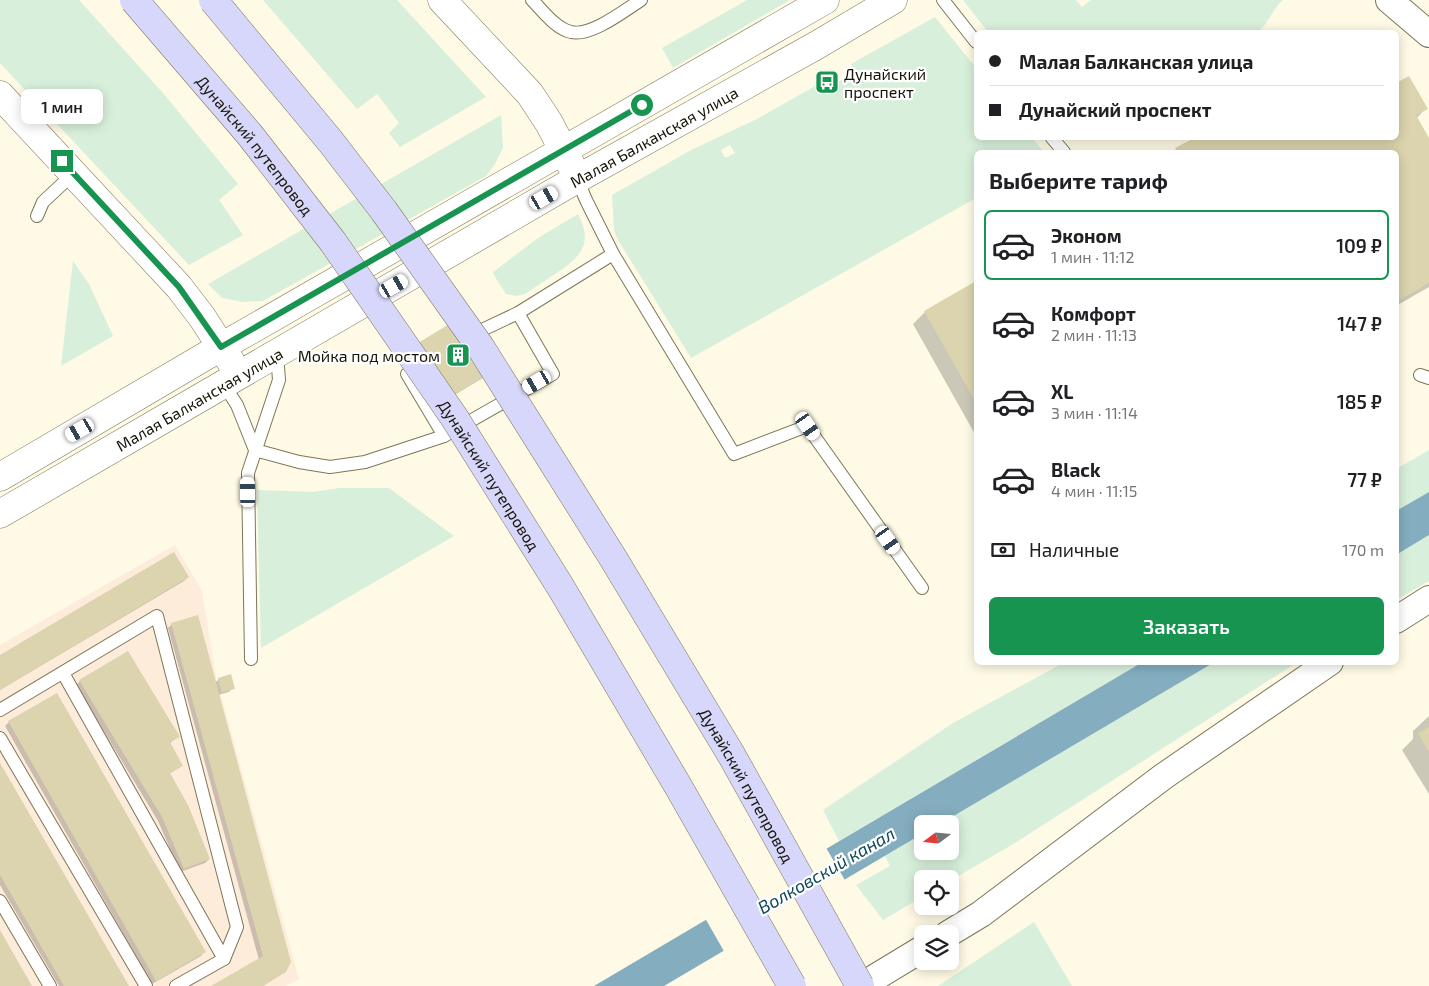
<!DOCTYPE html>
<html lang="ru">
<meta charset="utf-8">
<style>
body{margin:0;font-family:"Exo 2",sans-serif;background:#f2f2f2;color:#202124;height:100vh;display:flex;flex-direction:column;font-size:19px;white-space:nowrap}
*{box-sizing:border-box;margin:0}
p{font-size:16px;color:#757577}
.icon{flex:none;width:28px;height:28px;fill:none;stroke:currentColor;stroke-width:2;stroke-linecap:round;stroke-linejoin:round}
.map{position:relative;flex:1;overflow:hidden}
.sheet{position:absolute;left:974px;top:150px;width:425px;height:515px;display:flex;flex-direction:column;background:#fff;border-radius:8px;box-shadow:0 2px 12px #0003}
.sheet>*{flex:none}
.top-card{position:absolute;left:974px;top:30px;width:425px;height:110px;border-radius:8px;box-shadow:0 2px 12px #0003;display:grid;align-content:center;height:110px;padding:0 15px;background:#fff}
.needle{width:32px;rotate:254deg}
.tools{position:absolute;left:914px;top:815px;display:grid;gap:10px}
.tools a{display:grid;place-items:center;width:45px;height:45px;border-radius:8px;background:#fff;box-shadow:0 2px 12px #0003;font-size:25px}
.end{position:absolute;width:22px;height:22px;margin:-11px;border:6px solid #189451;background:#fff;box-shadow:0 0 0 2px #fff}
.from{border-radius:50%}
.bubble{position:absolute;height:35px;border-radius:8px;background:#fff;box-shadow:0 2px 12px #0003;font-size:16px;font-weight:600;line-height:35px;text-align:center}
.car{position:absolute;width:15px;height:30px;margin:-15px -8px;border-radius:6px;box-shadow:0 0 4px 1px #0007;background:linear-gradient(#fff 24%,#345 0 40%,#fff 0 76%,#345 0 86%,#fff 0)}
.top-card b{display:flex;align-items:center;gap:18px;height:48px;font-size:19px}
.top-card b+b{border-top:1px solid #e0e0e0}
.top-card i{width:12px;height:12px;background:#202124}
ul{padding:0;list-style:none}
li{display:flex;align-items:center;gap:15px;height:70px;margin:0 10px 8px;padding:0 5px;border:2px solid transparent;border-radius:8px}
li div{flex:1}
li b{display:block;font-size:19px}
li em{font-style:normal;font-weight:600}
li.current{border-color:#189451}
li>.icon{width:45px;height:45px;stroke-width:1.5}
h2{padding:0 15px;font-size:22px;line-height:60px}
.pay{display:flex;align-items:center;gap:12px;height:55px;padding:0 15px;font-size:19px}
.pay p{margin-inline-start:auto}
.primary-button{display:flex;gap:10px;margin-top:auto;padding:10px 15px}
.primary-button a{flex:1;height:58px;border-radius:8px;background:#189451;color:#fff;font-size:20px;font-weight:600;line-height:58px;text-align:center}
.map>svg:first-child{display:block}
</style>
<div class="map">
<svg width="1429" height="986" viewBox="0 0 1429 986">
<rect width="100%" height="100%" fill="#fefae5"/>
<polygon fill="#fdecda" points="175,545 202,591 216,677 299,979 286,986 0,986 0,645"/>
<g fill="#d8f0db" fill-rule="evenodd">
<polygon points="0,0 79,0 163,93 238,184 219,200 243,235 189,265 0,63"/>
<polygon points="263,0 397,0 486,97 400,147 389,133 399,123 377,94 357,109"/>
<polygon points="747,0 790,0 673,68 662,48"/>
<path d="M963 0H1076L1082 7 1091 0H1283C1272 9 1269 24 1257 32H988Z"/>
<path d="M935 17 976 68V138H1032L1044 152H976V198L691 358 618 240 614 231 612 195 693 149 757 119 815 86 820 94 854 72 851 64ZM730 145 735 153 725 158 721 150Z"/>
<polygon points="501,115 503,148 495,164 486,176 263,301 243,302 222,298 208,284"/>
<path d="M578 214C593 243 582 256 558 272 547 279 536 287 525 294L517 296 506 294 495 277 493 272 538 238Z"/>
<polygon points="73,261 89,284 113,336 61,366"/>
<polygon points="1429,450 1429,492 1396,511 1396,469"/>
<polygon points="339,488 389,488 454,536 261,648 257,490 313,492"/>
<polygon points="1429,535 1429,581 1396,600 1396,555"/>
<polygon points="1063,663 1141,663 839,841 823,810 953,723"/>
<polygon points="1213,663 1296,663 1015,843 950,881 950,879 922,879 922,897 883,920 856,885 890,866 885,856 922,834 922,851 950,851 950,824 940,824"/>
<polygon points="1034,922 1072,986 938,986"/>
</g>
<g fill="#84aebf">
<polygon points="1429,492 1429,535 1396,555 1396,511"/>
<polygon points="1141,663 1213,663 940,824 922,824 922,834 664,986 594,986"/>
</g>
<polygon fill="#fefae5" points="825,846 846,882 725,953 705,918"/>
<g fill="#0003">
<polygon points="1397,84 1426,108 1416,119 1429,141 1429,287 1396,306 1396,152 1173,152 1196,138 1396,138"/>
<polygon points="976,282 976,436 913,324 925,312"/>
<polygon points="410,351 498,369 441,403"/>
<polygon points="188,577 184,581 0,690 0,657"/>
<polygon points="172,624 215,683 219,679 233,688 229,692 218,695 285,971 263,986 214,986 259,960 168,628"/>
<polygon points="80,681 179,736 170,743 182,766 169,774 209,859 205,863 180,872 158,821 76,685"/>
<polygon points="57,695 204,952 201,956 152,984 5,726 9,722"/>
<polygon points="1429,716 1429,794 1402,750 1413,739 1413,731"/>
<polygon points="0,765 128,986 59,986 0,885"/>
</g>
<g fill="#dbd4ae">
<polygon points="1409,76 1428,109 1416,115 1429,138 1429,283 1396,302 1396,152 1177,152 1175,148 1194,138 1396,138 1396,83"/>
<polygon points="976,281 976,403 924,311"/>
<polygon points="471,311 503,365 445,400 413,346"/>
<polygon points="174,552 189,577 0,690 0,655"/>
<polygon points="198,615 291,962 286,972 263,986 211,986 263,956 171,623"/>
<polygon points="128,651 180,737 170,742 183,766 170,773 188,805 210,859 184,869 162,817 79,680"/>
<polygon points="231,674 235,689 222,692 218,678"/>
<polygon points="57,693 206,952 156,981 8,721"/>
<polygon points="1429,727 1429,752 1418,733"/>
<polygon points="0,763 129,986 64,986 0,875"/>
<polygon points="0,930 32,986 0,986"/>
</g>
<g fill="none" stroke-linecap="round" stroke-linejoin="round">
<g stroke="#7d7757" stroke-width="14">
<g id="service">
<path d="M532 0C543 11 556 29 571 32 591 37 625 10 641 0"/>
<polyline points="943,0 976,42"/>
<polyline points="1052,138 1064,152"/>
<polyline points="577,179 586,200 613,254 734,454 807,426 922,588"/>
<polyline points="37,216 43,202 73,174"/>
<polyline points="482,330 518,313 613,254"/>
<polyline points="422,365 407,374 444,436"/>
<polyline points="1420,375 1429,378"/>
<polyline points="224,385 237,405 255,450"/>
<polyline points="255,450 299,462 330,467 365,462 444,436 553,374 518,313"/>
<polyline points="251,659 248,473 279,380 277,354"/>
<polyline points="63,673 224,959"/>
<polyline points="0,710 157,616 237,927 224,959 176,986"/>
<polyline points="0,738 146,986"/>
<polyline points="0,901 50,986"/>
</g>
</g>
<g stroke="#7d7757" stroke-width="28">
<g id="minor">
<polyline points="1389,0 1429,34"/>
<polyline points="1396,620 1429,599"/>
<polyline points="948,934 981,914 1164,776 1330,662"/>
<polyline points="861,986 922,949"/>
</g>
</g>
<g stroke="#7d7757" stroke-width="29">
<g id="tertiary">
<polyline points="442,0 530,94 549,123 571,165"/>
<polyline points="0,95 179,287 202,317 231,362"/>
<polyline points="0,477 221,347 825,0"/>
<path id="s1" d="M0 514 577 179 817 45 893 0"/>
</g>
</g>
<use href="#service" stroke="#fff" stroke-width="12"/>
<use href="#minor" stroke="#fff" stroke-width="26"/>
<use href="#tertiary" stroke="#fff" stroke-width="28"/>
<g stroke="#7d7757" stroke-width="29" stroke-linecap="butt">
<g id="secondary-bridge">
<path id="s2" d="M134 0 250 135 333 242 454 417 560 586 678 786 792 986"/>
<path id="s3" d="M213 0 331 142 384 211 481 348 613 558 732 756 860 986"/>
</g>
</g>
<use href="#secondary-bridge" stroke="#d7d7fb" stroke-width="28"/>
</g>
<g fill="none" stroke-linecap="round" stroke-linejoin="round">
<polyline stroke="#189451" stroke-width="6" points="62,161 179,287 221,347 642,105"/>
</g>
<defs>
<g id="bus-square" transform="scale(1.25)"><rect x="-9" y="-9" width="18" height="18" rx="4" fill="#189451" stroke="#fff"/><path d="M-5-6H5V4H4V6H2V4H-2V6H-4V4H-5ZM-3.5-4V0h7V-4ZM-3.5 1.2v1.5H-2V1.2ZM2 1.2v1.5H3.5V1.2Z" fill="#fff"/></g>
<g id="building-square" transform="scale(1.25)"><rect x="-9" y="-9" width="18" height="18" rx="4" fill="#189451" stroke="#fff"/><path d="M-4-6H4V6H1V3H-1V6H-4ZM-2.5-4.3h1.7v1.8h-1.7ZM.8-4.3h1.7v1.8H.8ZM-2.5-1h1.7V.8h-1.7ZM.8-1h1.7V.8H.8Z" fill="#fff"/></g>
</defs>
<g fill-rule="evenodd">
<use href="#bus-square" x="827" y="82"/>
<use href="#building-square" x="458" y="355"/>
</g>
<g text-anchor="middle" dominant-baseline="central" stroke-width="4.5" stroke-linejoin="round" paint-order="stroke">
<g font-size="16" fill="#161407" stroke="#fff" text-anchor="start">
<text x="844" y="73">Дунайский<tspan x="844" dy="18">проспект</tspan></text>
<text x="440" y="355" text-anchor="end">Мойка под мостом</text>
</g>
<g font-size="16" fill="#161407" stroke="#fff">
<text stroke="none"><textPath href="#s1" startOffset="755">Малая Балканская улица</textPath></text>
<text stroke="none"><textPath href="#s2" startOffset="189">Дунайский путепровод</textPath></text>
<text stroke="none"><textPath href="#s1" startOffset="230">Малая Балканская улица</textPath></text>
<text stroke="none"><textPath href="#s2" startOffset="594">Дунайский путепровод</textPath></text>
<text stroke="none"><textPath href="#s3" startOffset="951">Дунайский путепровод</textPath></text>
</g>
<g font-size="18" font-style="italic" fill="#10495c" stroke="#fff">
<text transform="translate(826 870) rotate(-30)">Волковский канал</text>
</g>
</g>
</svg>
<div class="tools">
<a><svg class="needle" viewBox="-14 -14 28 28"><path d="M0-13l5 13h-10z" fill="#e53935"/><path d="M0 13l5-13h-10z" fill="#757577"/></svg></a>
<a><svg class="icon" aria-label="locate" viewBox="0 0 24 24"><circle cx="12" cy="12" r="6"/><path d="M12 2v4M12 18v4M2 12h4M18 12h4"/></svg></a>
<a><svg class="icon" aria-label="layers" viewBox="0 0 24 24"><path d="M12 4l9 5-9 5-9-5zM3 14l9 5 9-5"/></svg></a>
</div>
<i class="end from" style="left:642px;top:105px"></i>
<i class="end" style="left:62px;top:161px"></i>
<div class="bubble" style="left:21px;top:89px;width:82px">1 мин</div>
<i class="car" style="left:544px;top:198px;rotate:60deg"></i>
<i class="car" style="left:394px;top:286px;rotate:60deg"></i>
<i class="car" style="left:537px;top:382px;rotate:240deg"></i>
<i class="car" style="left:808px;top:426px;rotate:145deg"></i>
<i class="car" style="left:80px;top:430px;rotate:240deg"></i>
<i class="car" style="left:248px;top:492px;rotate:359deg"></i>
<i class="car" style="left:888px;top:540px;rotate:145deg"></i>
<div class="top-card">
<b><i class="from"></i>Малая Балканская улица</b>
<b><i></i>Дунайский проспект</b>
</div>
<section class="sheet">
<h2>Выберите тариф</h2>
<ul>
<li class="current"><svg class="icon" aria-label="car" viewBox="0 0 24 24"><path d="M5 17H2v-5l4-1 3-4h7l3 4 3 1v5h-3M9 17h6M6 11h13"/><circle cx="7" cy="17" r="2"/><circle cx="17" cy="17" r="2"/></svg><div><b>Эконом</b><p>1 мин · 11:12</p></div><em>109 ₽</em></li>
<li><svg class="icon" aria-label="car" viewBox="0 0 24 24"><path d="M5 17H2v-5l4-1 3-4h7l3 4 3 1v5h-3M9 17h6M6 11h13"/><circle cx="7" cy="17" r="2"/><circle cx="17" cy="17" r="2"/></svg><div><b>Комфорт</b><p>2 мин · 11:13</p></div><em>147 ₽</em></li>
<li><svg class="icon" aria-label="car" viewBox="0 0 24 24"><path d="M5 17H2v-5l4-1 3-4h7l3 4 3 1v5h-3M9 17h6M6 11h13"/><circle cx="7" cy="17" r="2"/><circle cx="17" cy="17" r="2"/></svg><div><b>XL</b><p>3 мин · 11:14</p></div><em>185 ₽</em></li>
<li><svg class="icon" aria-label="car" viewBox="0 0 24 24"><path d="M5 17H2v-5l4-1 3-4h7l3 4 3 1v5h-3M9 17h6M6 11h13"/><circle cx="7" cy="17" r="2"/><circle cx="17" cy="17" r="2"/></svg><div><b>Black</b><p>4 мин · 11:15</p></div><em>77 ₽</em></li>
</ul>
<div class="pay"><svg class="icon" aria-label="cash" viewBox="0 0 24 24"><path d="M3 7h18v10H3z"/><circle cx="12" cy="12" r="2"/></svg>Наличные<p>170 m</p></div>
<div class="primary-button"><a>Заказать</a></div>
</section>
</div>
